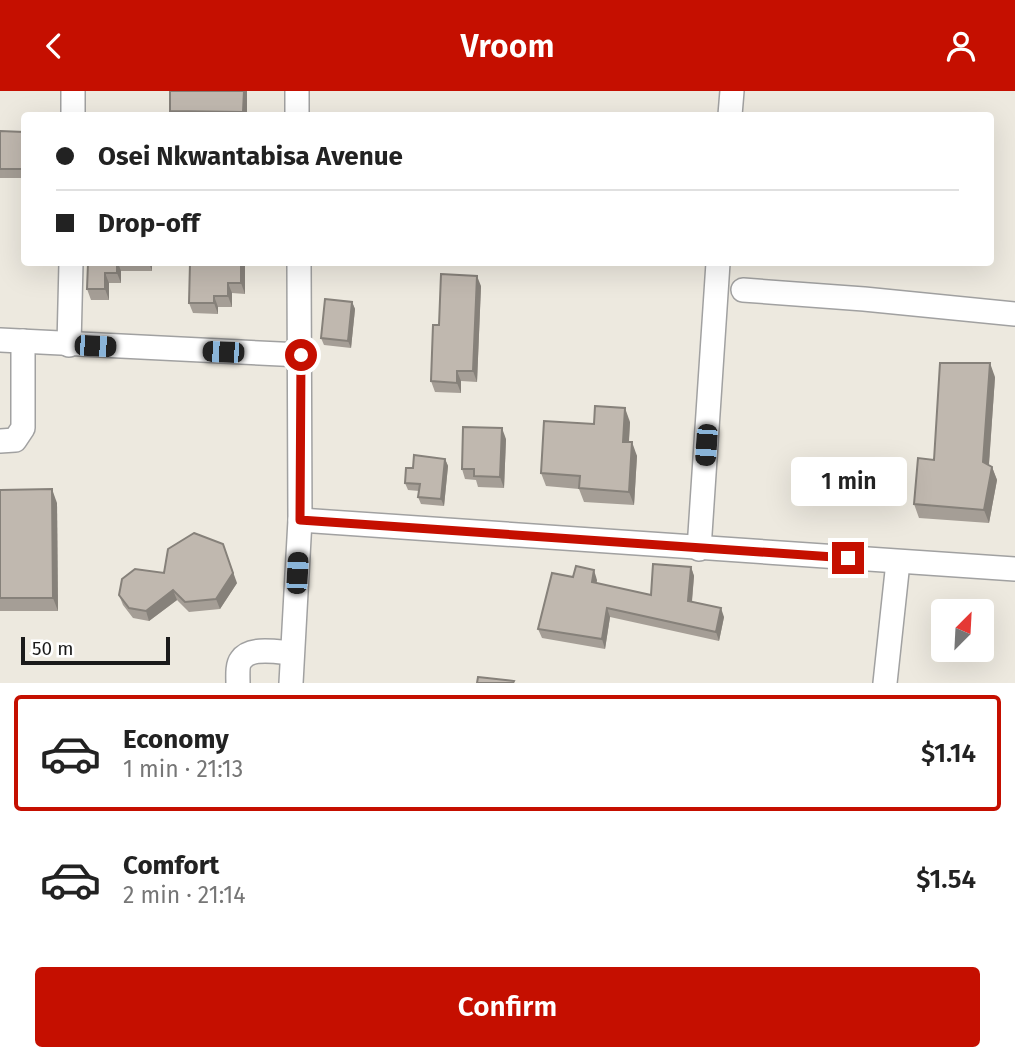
<!DOCTYPE html>
<meta charset="utf-8">
<style>
body{margin:0;font-family:"Fira Sans",sans-serif;background:#f6f6f6;color:#222;height:100vh;display:flex;flex-direction:column;font-size:26px;white-space:nowrap}
*{box-sizing:border-box;margin:0}
p{font-size:23px;color:#767676}
.icon{flex:none;width:38px;height:38px;fill:none;stroke:currentColor;stroke-width:2;stroke-linecap:round;stroke-linejoin:round}
.map{position:relative;height:592px;overflow:hidden}
.sheet{display:flex;flex-direction:column;background:#fff;flex:1}
.sheet>*{flex:none}
.banner{position:absolute;left:21px;top:21px;width:973px;height:154px;border-radius:7px;box-shadow:0 7px 28px #0002;display:grid;align-content:center;height:154px;padding:0 35px;background:#fff}
.needle{width:46px;rotate:24deg}
.fabs{position:absolute;left:931px;top:508px;display:grid;gap:14px}
.fabs a{display:grid;place-items:center;width:63px;height:63px;border-radius:7px;background:#fff;box-shadow:0 7px 28px #0002;font-size:35px}
.scale{position:absolute;left:21px;bottom:18px;width:149px;box-sizing:border-box;padding-left:7px;border:4px solid #1a1a1a;border-top:0;font-size:19px;line-height:24px;white-space:nowrap;color:#1a1a1a;-webkit-text-stroke:5px #fff;paint-order:stroke}
.end{position:absolute;width:32px;height:32px;margin:-16px;border:9px solid #c50f00;background:#fff;box-shadow:0 0 0 4px #fff}
.from{border-radius:50%}
.bubble{position:absolute;height:49px;border-radius:7px;background:#fff;box-shadow:0 7px 28px #0002;font-size:23px;font-weight:600;line-height:49px;text-align:center}
.car{position:absolute;width:21px;height:42px;margin:-21px -10px;border-radius:9px;box-shadow:0 0 5px 2px #0007;background:linear-gradient(#222 24%,#8ab4d8 0 40%,#222 0 76%,#8ab4d8 0 86%,#222 0)}
.banner b{display:flex;align-items:center;gap:24px;height:66px;font-size:26px}
.banner b+b{border-top:2px solid #e0e0e0}
.banner i{width:18px;height:18px;background:#222}
ul{padding:12px 0 0;list-style:none}
li{display:flex;align-items:center;gap:21px;height:116px;margin:0 14px 10px;padding:0 21px;border:4px solid transparent;border-radius:7px}
li div{flex:1}
li b{display:block;font-size:26px}
li em{font-style:normal;font-weight:600}
li.active{border-color:#c50f00}
li>.icon{width:63px;height:63px;stroke-width:1.5}
.primary-button{display:flex;gap:14px;margin-top:auto;padding:14px 35px}
.primary-button a{flex:1;height:80px;border-radius:7px;background:#c50f00;color:#fff;font-size:28px;font-weight:600;line-height:80px;text-align:center}
header{display:flex;justify-content:space-between;align-items:center;height:91px;padding:0 35px;background:#c50f00;color:#fff;font-size:32px;font-weight:600}
.map>svg:first-child{display:block}
</style>
<header><svg class="icon" aria-label="back" viewBox="0 0 24 24"><path d="M15 5l-7 7 7 7"/></svg>Vroom<svg class="icon" aria-label="person" viewBox="0 0 24 24"><circle cx="12" cy="8" r="4"/><path d="M4 21q1-7 8-7t8 7"/></svg></header>
<div class="map">
<svg width="1015" height="592" viewBox="0 0 1015 592">
<rect width="100%" height="100%" fill="#ede9df"/>
<g fill="none" stroke-linecap="round" stroke-linejoin="round">
<g stroke="#a1a1a1" stroke-width="26">
<g id="minor">
<polyline points="73,24 73,0"/>
<polyline points="297,24 297,0"/>
<polyline points="730,24 732,0"/>
<polyline points="743,199 864,208 1015,223"/>
<polyline points="0,249 301,264"/>
<polyline points="69,254 71,172"/>
<polyline points="0,350 15,349 23,337 23,250"/>
<polyline points="300,429 1015,478"/>
<polyline points="699,458 718,172"/>
<path d="M238 592C238 586 237 574 241 569 250 555 278 561 292 562"/>
<polyline points="291,592 300,429 299,172"/>
<polyline points="885,592 898,471"/>
</g>
</g>
<use href="#minor" stroke="#fff" stroke-width="23"/>
</g>
<g fill="#a59e96">
<polygon points="170,0 247,0 247,24 171,24 170,20"/>
<polygon points="0,40 24,41 24,87 0,87"/>
<polygon points="88,172 152,172 152,180 121,180 121,192 109,192 109,209 91,209 87,198"/>
<polygon points="190,172 245,172 245,203 232,202 232,216 218,216 218,223 193,222 189,212"/>
<polygon points="481,195 477,291 461,290 461,302 435,301 431,290 439,234"/>
<polygon points="352,211 355,218 351,257 324,254 321,247"/>
<polygon points="995,286 989,374 992,376 997,389 989,432 919,427 914,413 934,369"/>
<polygon points="630,331 629,351 637,365 634,414 584,411 579,398 546,395 541,382 594,333"/>
<polygon points="506,348 504,397 478,396 476,389 465,388 462,378"/>
<polygon points="445,368 448,375 444,415 421,413 418,406 419,400 408,399 405,392 413,377"/>
<polygon points="0,399 57,412 58,520 0,520"/>
<polygon points="691,476 694,485 692,511 724,526 719,550 610,526 605,558 542,547 538,538 573,486 597,489 596,492 651,504"/>
<polygon points="237,492 220,518 189,521 177,509 149,530 133,527 123,514 119,504"/>
</g>
<g fill="#86817a">
<polygon points="244,0 247,0 247,24 245,24 243,21"/>
<polygon points="117,172 118,172 121,180 121,192 117,182"/>
<polygon points="149,172 152,172 152,180"/>
<polygon points="241,172 245,172 245,203 241,192"/>
<polygon points="105,182 109,192 109,209 105,198"/>
<polygon points="477,185 481,195 477,291 473,280"/>
<polygon points="228,192 232,202 232,216 228,205"/>
<polygon points="214,205 218,216 218,223 214,212"/>
<polygon points="352,211 355,218 351,257 348,250"/>
<polygon points="990,272 995,286 988,385 983,371"/>
<polygon points="457,280 461,290 461,302 457,292"/>
<polygon points="625,317 630,331 628,364 623,351"/>
<polygon points="502,337 506,348 504,397 500,386"/>
<polygon points="632,351 637,365 634,414 629,401"/>
<polygon points="445,368 448,375 444,415 441,408"/>
<polygon points="992,376 997,389 989,432 984,419"/>
<polygon points="52,398 57,412 58,520 53,507"/>
<polygon points="223,453 237,492 220,518 216,508"/>
<polygon points="691,476 694,485 691,519 688,510"/>
<polygon points="594,479 597,489 595,501 592,491"/>
<polygon points="173,499 177,509 149,530 146,520"/>
<polygon points="607,517 610,526 605,558 602,548"/>
<polygon points="721,517 724,526 719,550 716,541"/>
</g>
<g fill="#c0b8af" stroke="#86817a" stroke-width="2">
<polygon points="170,0 244,0 243,21 170,20"/>
<polygon points="0,40 24,41 24,78 0,78"/>
<polygon points="88,172 117,172 117,182 105,182 105,198 87,198"/>
<polygon points="190,172 241,172 241,192 228,192 228,205 214,205 214,212 189,212"/>
<polygon points="441,183 477,185 473,280 457,280 457,292 431,290 433,234 439,234"/>
<polygon points="325,208 352,211 348,250 321,247"/>
<polygon points="940,272 990,272 983,371 992,376 984,419 914,413 918,367 934,369"/>
<polygon points="595,315 625,317 623,351 632,351 629,401 579,397 580,385 541,382 544,330 594,333"/>
<polygon points="463,336 502,337 500,386 474,385 474,378 462,378"/>
<polygon points="414,364 445,368 441,408 418,406 420,393 405,392 406,377 413,377"/>
<polygon points="52,398 53,507 0,507 0,399"/>
<polygon points="194,442 223,453 233,482 216,508 185,511 173,499 146,520 129,517 119,504 122,488 135,478 164,482 168,458"/>
<polygon points="653,473 691,476 688,510 721,517 716,541 607,517 602,548 538,538 552,482 573,486 576,475 594,479 592,491 651,504"/>
<polygon points="478,586 514,590 513,592 477,592"/>
</g>
<g fill="none" stroke-linecap="round" stroke-linejoin="round">
<polyline stroke="#c50f00" stroke-width="9" points="301,264 300,429 848,467"/>
</g>
</svg>
<div class="fabs">
<a><svg class="needle" viewBox="-14 -14 28 28"><path d="M0-13l5 13h-10z" fill="#e53935"/><path d="M0 13l5-13h-10z" fill="#767676"/></svg></a>
</div>
<div class="scale">50 m</div>
<i class="end from" style="left:301px;top:264px"></i>
<i class="end" style="left:848px;top:467px"></i>
<div class="bubble" style="left:791px;top:366px;width:116px">1 min</div>
<i class="car" style="left:95px;top:255px;rotate:93deg"></i>
<i class="car" style="left:223px;top:261px;rotate:272deg"></i>
<i class="car" style="left:706px;top:354px;rotate:184deg"></i>
<i class="car" style="left:297px;top:482px;rotate:3deg"></i>
<div class="banner">
<b><i class="from"></i>Osei Nkwantabisa Avenue</b>
<b><i></i>Drop-off</b>
</div>
</div>
<section class="sheet">
<ul>
<li class="active"><svg class="icon" aria-label="car" viewBox="0 0 24 24"><path d="M5 17H2v-5l4-1 3-4h7l3 4 3 1v5h-3M9 17h6M6 11h13"/><circle cx="7" cy="17" r="2"/><circle cx="17" cy="17" r="2"/></svg><div><b>Economy</b><p>1 min · 21:13</p></div><em>$1.14</em></li>
<li><svg class="icon" aria-label="car" viewBox="0 0 24 24"><path d="M5 17H2v-5l4-1 3-4h7l3 4 3 1v5h-3M9 17h6M6 11h13"/><circle cx="7" cy="17" r="2"/><circle cx="17" cy="17" r="2"/></svg><div><b>Comfort</b><p>2 min · 21:14</p></div><em>$1.54</em></li>
</ul>
<div class="primary-button"><a>Confirm</a></div>
</section>
